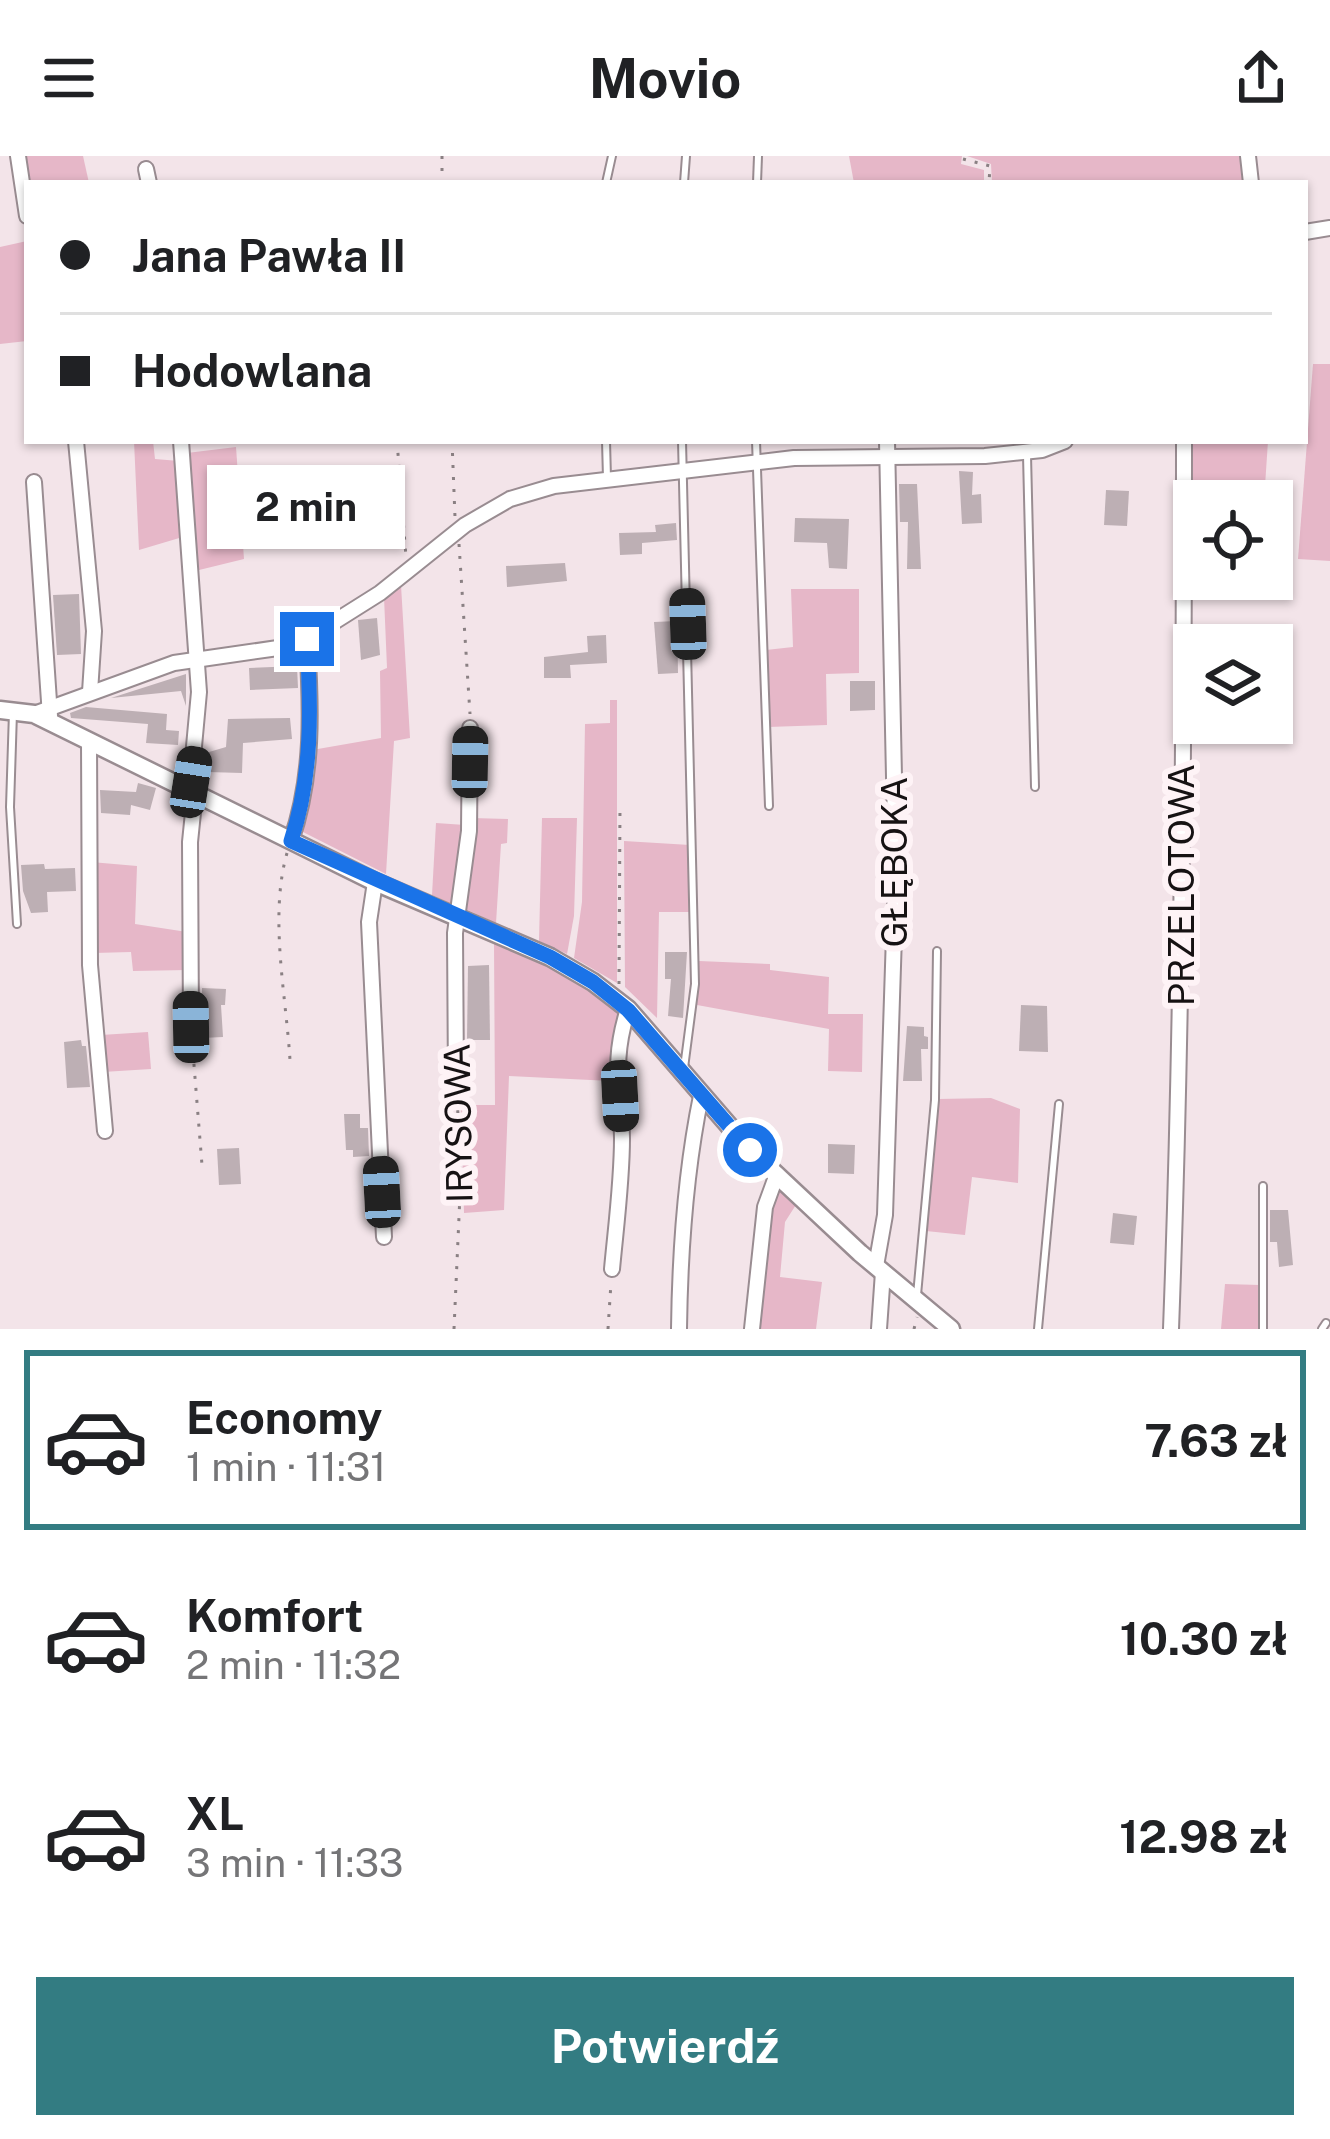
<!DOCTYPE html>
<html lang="pl">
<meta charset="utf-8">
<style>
body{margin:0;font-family:"Public Sans",sans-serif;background:#f2f2f2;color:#202124;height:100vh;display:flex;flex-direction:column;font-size:45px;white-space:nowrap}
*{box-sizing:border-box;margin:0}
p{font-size:39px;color:#757577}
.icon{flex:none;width:66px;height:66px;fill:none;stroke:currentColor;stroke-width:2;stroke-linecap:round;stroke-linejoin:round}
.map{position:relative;height:1173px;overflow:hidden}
.details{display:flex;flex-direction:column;background:#fff;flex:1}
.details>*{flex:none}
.hud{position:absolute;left:24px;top:24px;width:1284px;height:264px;border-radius:0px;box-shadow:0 3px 9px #0004;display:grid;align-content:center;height:264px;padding:0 36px;background:#fff}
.fabs{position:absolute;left:1173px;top:324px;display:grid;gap:24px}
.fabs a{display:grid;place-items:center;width:120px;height:120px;border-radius:0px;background:#fff;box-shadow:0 3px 9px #0004;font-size:60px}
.end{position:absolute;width:54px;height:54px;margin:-27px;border:15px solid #1a73e8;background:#fff;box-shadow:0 0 0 6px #fff}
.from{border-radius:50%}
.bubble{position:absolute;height:84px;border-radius:0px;background:#fff;box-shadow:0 3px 9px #0004;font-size:39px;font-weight:700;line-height:84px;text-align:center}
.car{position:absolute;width:36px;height:72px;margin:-36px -18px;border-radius:15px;box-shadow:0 0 9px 3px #0007;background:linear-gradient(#222 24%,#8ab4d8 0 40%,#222 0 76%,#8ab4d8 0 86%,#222 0)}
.hud b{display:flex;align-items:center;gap:42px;height:114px;font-size:45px}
.hud b+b{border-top:3px solid #e0e0e0}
.hud i{width:30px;height:30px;background:#202124}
ul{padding:21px 0 0;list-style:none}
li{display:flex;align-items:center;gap:36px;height:180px;margin:0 24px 18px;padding:0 12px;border:6px solid transparent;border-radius:0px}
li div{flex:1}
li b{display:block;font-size:45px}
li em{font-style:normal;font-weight:700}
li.active{border-color:#337c82}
li>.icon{width:108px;height:108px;stroke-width:1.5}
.button{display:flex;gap:24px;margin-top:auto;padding:24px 36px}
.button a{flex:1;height:138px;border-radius:0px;background:#337c82;color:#fff;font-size:48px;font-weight:700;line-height:138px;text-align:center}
header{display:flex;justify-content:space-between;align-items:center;height:156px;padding:0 36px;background:#fff;font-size:54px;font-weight:700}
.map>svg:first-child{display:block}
</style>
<header><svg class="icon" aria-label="menu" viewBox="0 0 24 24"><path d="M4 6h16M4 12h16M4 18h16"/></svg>Movio<svg class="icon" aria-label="share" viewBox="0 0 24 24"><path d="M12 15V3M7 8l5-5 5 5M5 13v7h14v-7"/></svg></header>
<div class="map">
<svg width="1330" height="1173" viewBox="0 0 1330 1173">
<rect width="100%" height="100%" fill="#f3e4e9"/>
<g fill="#e6b7c8">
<polygon points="25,0 83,0 89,27 27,27"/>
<polygon points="849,0 962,0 961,8 984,14 984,27 854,27"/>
<polygon points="967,0 1245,0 1248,27 992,27 991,8"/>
<polygon points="27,85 27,185 0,188 0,91"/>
<polygon points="1313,208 1330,208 1330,405 1298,403"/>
<polygon points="134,285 153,285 155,303 179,305 186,380 139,394"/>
<polygon points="1268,285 1264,345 1194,345 1194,378 1188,378 1189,287"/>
<polygon points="236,291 244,403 195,415 187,297"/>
<polygon points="401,429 410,582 394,585 386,718 301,675 312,594 381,582 380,515 387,512 384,441"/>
<polygon points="791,433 859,433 859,517 826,518 827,569 768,571 766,494 793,491"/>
<polygon points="610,544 617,544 617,827 574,802 582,746 585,568 610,567"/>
<polygon points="472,662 508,663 507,687 501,688 496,767 463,752"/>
<polygon points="542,662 577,662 574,760 567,798 539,785"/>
<polygon points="436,667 465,669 457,750 432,739"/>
<polygon points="624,685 690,689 692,756 659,756 657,862 625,831"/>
<polygon points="91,706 137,710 135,768 187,776 187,814 133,815 131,796 94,797"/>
<polygon points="494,787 579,824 624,857 613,893 611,925 509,920 504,1054 464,1057 461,949 495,949"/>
<polygon points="699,805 770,808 770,814 829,821 828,858 863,858 862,916 828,915 829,873 697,849"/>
<polygon points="148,876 151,913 103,916 101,879"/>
<polygon points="991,942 1020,953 1018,1027 972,1021 965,1079 926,1075 938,943"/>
<polygon points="774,1028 799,1044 785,1066 780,1121 822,1126 816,1173 756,1173"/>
<polygon points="1225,1128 1260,1129 1259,1173 1221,1173"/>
</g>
<g fill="#bdafb4">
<polygon points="959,315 973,316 972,339 981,338 982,367 962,368"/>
<polygon points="899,328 917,328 921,413 907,413 908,366 900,366"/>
<polygon points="1106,334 1129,335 1127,370 1104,369"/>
<polygon points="795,362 849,363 847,413 829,412 827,387 794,386"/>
<polygon points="676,367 677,384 642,387 642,398 620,399 619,377 656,376 655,369"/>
<polygon points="565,407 567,425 507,431 506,410"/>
<polygon points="79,438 81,498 57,499 53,439"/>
<polygon points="377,462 380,499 361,504 358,464"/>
<polygon points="677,465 678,517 658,518 654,466"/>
<polygon points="606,479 607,507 570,509 571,522 544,522 544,501 588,496 587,480"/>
<polygon points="297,510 298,532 250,534 249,512"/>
<polygon points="186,518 186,550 181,535 111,542"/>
<polygon points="850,525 875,525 875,554 850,555"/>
<polygon points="86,551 167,558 166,574 179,575 178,589 146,587 148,568 71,562 70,557"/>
<polygon points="290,562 292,583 243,587 242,617 208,616 209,596 226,591 228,563"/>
<polygon points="138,627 156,632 150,654 131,649 130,659 101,657 100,634 136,636"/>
<polygon points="44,708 45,713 75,712 76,735 47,736 48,756 31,757 23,735 21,709"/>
<polygon points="665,796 687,796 683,862 668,860 671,823 665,823"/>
<polygon points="489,809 490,884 467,884 468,810"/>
<polygon points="202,832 226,833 225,849 221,849 223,881 202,882"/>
<polygon points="1021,849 1047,850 1048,896 1019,895"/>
<polygon points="907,870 924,871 924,880 928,881 928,893 921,893 922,925 903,925"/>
<polygon points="81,884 82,890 86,890 90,931 67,932 64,886"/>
<polygon points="344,958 360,958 360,972 368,972 369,1000 353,1001 353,994 346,994"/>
<polygon points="828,988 855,989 854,1018 828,1017"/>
<polygon points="239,992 241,1028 219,1029 217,993"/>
<polygon points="1270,1054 1288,1054 1293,1109 1279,1111 1277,1086 1270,1086"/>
<polygon points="1113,1057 1137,1060 1134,1089 1110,1087"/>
</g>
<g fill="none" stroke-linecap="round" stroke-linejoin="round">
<g stroke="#998c91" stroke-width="10">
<g id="service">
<polyline points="606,27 612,0"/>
<polyline points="684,27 686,0"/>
<polyline points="757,27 758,0"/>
<polyline points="606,285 607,322"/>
<polyline points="682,285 695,828 684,912"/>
<polyline points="756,285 769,650"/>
<polyline points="1027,299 1035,631"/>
<polyline points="13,556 10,651 17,768"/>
<polyline points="1263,1030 1263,1173"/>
<polyline points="917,1139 935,944 937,795"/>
<polyline points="1038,1173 1059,948"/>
<polyline points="1322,1173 1326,1167"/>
</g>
</g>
<g stroke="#998c91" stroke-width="18">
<g id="minor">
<polyline points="18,0 27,60"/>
<polyline points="1248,0 1251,27"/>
<polyline points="146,13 149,27"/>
<polyline points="1305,76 1330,72"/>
<polyline points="76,285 94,475 90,536"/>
<polyline points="181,285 199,536 190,634"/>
<polyline points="34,326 50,560"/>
<polyline points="34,558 174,507 278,492 307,483 380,437 465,369 510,343 554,330 794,302 985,300 1042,294 1065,285"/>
<polyline points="89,585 90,809 105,975"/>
<path d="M291 685C314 619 311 551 307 483"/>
<polyline points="375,726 369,766 384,1081"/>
<polyline points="191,871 190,686 195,637"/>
<polyline points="456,927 455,777 469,675 470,572"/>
<polyline points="876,1110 885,1059 896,717 887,285"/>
<path d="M612 1113C616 1070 622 1025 622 982 621 929 611 907 628 853"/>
<path d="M679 1173C680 1094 685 1018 701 940"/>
<polyline points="752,1173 765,1051 777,1018"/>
<polyline points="879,1173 883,1116"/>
<path d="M1171 1173C1182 877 1184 581 1184 285"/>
</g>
</g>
<g stroke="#998c91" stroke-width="21">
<polyline id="tertiary" points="0,554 34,558 375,726 550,801 593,826 628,853 750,994 860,1097 951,1173"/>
</g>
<g stroke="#8a8083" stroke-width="3" stroke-dasharray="3 9" stroke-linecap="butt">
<polyline points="442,0 442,27"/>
<polyline points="963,3 990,10 989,27"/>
<polyline points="397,285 406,401"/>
<polyline points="452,285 455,361"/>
<polyline points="459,388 470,558"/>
<path d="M287 697C269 760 286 839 290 904"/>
<polyline points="619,828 620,650"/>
<polyline points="192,884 202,1009"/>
<polyline points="454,1173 461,1016 457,941"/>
<polyline points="608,1173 611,1127"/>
<polyline points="914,1173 917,1161"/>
</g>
<use href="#service" stroke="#fff" stroke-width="6"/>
<use href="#minor" stroke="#fff" stroke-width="14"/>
<use href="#tertiary" stroke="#fff" stroke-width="16"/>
</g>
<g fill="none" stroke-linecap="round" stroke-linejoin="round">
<path stroke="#1a73e8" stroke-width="15" d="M307 483C311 551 313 619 291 685L550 801 593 826 628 854 750 994"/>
</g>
<g text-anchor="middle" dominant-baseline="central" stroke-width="12" stroke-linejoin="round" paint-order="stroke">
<g font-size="36" fill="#161213" stroke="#fef3f6">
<text transform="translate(894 706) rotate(-90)">GŁĘBOKA</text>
<text transform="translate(1181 729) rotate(-90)">PRZELOTOWA</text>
<text transform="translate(458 967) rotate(-91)">IRYSOWA</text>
</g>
</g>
</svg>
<div class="fabs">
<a><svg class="icon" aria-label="locate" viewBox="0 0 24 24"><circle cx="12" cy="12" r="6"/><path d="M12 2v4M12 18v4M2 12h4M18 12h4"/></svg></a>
<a><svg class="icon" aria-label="layers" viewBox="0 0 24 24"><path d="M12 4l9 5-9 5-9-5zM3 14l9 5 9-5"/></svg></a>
</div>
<i class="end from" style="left:750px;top:994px"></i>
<i class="end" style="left:307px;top:483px"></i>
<div class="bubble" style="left:207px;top:309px;width:198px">2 min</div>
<i class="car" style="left:688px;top:468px;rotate:358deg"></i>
<i class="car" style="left:470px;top:606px;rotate:1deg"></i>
<i class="car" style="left:191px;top:626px;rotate:9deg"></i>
<i class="car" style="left:191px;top:871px;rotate:359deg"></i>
<i class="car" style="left:620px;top:940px;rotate:177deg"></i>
<i class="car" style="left:382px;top:1036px;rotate:357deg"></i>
<div class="hud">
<b><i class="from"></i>Jana Pawła II</b>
<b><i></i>Hodowlana</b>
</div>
</div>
<section class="details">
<ul>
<li class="active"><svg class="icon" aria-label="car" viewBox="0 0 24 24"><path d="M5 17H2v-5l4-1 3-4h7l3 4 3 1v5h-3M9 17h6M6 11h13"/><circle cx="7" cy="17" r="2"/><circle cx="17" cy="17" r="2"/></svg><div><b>Economy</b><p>1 min · 11:31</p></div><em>7.63 zł</em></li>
<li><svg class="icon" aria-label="car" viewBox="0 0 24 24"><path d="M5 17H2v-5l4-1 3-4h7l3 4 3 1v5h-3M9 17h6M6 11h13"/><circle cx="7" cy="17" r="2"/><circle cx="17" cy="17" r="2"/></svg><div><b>Komfort</b><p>2 min · 11:32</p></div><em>10.30 zł</em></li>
<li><svg class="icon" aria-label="car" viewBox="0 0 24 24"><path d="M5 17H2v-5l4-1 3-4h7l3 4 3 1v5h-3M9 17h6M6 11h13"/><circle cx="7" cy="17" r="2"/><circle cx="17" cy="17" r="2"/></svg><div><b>XL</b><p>3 min · 11:33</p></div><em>12.98 zł</em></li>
</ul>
<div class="button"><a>Potwierdź</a></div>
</section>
